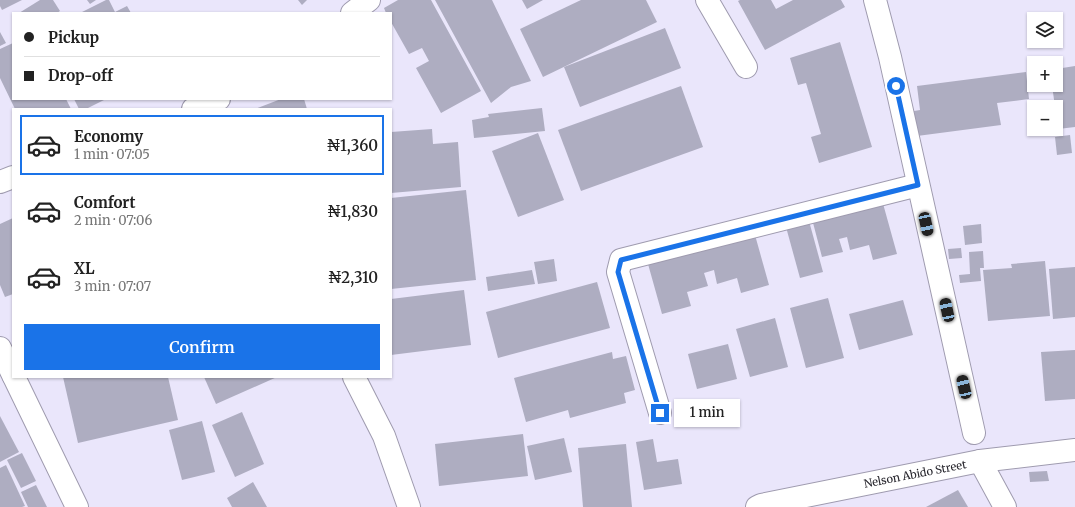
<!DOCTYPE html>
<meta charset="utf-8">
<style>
body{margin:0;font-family:Merriweather,serif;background:#f6f6f6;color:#222;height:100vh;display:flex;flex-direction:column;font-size:15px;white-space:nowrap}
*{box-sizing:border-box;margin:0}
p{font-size:13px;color:#767676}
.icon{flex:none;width:22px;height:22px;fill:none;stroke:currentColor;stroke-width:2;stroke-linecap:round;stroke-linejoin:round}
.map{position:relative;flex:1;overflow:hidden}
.panel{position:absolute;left:12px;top:108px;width:380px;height:270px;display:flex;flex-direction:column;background:#fff;border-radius:0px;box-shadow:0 1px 3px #0004}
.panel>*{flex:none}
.hud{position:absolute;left:12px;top:12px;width:380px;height:88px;border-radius:0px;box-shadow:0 1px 3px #0004;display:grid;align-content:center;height:88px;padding:0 12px;background:#fff}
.fabs{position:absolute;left:1027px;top:12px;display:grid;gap:8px}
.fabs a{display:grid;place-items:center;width:36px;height:36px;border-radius:0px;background:#fff;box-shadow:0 1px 3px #0004;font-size:20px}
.end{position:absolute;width:18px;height:18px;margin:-9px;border:5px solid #1a73e8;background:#fff;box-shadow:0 0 0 2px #fff}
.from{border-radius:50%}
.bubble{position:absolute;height:28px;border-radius:0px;background:#fff;box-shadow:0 1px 3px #0004;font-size:13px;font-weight:600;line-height:28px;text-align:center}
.car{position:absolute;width:12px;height:24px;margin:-12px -6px;border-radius:5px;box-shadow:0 0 3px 1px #0007;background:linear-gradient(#222 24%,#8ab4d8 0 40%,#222 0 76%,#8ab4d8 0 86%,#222 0)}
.hud b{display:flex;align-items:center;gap:14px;height:38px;font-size:15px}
.hud b+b{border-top:1px solid #e0e0e0}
.hud i{width:10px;height:10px;background:#222}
ul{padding:7px 0 0;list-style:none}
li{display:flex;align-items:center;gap:12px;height:60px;margin:0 8px 6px;padding:0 4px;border:2px solid transparent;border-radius:0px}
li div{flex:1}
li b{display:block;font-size:15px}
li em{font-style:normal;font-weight:600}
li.on{border-color:#1a73e8}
li>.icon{width:36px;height:36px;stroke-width:1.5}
.action{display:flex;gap:8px;margin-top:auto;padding:8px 12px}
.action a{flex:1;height:46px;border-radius:0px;background:#1a73e8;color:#fff;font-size:16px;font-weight:600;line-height:46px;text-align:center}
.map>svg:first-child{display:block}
</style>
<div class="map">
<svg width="1075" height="507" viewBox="0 0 1075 507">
<rect width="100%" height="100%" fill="#eae6fb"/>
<g fill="#aeadc1">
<polygon points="0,0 22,0 2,10 0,6"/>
<polygon points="40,0 53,0 60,11 57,13 19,13"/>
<polygon points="87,0 96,0 90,4"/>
<polygon points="106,0 109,0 115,12 127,6 131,13 80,13"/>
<polygon points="298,0 307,0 302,5"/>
<polygon points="398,0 431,0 481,91 441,113 416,68 429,61 422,48 409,54 391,22 391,13 386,13 384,8"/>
<polygon points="435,0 492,0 531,81 511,87 491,103"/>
<polygon points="522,0 543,0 527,9"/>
<polygon points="581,0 646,0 657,22 543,77 520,29"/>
<polygon points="740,0 771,0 776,9 793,0 841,0 845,7 765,50 738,1"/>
<polygon points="665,28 681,68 580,107 564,67"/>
<polygon points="0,32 6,43 0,46"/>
<polygon points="840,42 872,147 819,163 811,137 821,134 806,83 798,85 790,58"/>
<polygon points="13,43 13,99 66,99 71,109 15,109 0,78 0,49"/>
<polygon points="1075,66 1075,127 1058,129 1056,107 1055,107 1052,85 1056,85 1056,69"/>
<polygon points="1026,72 1029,99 997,103 1001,125 917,136 914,111 920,110 917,86"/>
<polygon points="681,86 703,147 581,191 558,130"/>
<polygon points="74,99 106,99 86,109 79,109"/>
<polygon points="281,99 304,99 307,109 255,109"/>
<polygon points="542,108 545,131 474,138 472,120 489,117 488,114"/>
<polygon points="432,129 433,144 458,142 461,187 391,193 391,132"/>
<polygon points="538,133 564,200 518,217 492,151"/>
<polygon points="1070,135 1072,153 1057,155 1055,137"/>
<polygon points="466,190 476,280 391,289 391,198"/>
<polygon points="882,200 897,254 873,260 869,245 850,250 847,237 839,239 843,252 822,257 812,219"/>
<polygon points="13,218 13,294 5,297 0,285 0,224"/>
<polygon points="809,221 823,272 800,278 786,227"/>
<polygon points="981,224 982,243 965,245 963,226"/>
<polygon points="755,235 769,285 741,293 737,278 717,284 714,270 704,273 708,286 687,292 691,306 662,314 648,264"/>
<polygon points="961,248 962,258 949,259 948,249"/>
<polygon points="983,251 984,268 980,268 981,281 960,283 959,275 970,274 969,252"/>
<polygon points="554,259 557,281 538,284 534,262"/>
<polygon points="1045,261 1050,316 988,321 983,270 1012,268 1011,264"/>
<polygon points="1075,267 1075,317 1053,319 1049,269"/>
<polygon points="532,270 535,284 488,291 486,277"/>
<polygon points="597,282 610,328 498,358 486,312"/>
<polygon points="464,290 471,345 391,355 391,299"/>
<polygon points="828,298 844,358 806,368 790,308"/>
<polygon points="903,300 913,335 859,350 849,314"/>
<polygon points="775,318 788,367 750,377 736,329"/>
<polygon points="728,344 737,379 697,389 688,354"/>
<polygon points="1075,350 1075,399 1045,401 1041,352"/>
<polygon points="612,352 613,359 626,356 635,390 624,393 626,403 570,418 568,410 526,422 514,378"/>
<polygon points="63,377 168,377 178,420 78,443"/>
<polygon points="204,377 277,377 216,404"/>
<polygon points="242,412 264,464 235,477 212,425"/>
<polygon points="0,416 19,452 0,462"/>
<polygon points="202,421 215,472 182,480 169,430"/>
<polygon points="523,434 528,476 439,486 435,444"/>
<polygon points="564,438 572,472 535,480 527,446"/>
<polygon points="653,439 657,462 678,459 682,484 644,490 636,442"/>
<polygon points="626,444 632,507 583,507 578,448"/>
<polygon points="22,453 36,481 21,488 7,460"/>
<polygon points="6,465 25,506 22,507 0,507 0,468"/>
<polygon points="1047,471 1049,481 1030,482 1029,472"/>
<polygon points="253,482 267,507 232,507 227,498"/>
<polygon points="36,485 47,507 28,507 21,492"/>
<polygon points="958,490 968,507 926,507"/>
</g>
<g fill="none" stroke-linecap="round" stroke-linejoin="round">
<g stroke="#9f9baf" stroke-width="24">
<g id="minor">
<polyline points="707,0 746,67"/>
<polyline points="875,0 890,57 974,433"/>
<polyline points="352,13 369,0"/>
<polyline points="193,109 219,99"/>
<polyline points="0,182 13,177"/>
<polyline points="0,348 13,375"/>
<polyline points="14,377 77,507"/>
<polyline points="354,377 384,436 409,507"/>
<polyline points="660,413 618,272 621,260 918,185"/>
<polyline points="980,461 1005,507"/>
<polyline points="757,507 761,505 980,461 1075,450"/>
</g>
</g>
<use href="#minor" stroke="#fff" stroke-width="22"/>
</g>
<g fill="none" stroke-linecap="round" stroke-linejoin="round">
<polyline stroke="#1a73e8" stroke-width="5" points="660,413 618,272 621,260 918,185 896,86"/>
</g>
<g text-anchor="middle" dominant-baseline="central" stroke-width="3.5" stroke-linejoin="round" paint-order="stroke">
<g font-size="11" fill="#28272e" stroke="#fff">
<text transform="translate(915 474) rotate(-11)">Nelson Abido Street</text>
</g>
</g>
</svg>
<div class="fabs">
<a><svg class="icon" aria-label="layers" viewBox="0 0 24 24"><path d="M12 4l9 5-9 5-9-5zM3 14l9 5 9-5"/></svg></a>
<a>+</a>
<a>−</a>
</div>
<i class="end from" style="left:896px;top:86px"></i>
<i class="end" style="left:660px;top:413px"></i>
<div class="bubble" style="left:674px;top:399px;width:66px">1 min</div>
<i class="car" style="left:926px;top:224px;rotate:168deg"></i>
<i class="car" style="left:947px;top:310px;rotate:348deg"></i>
<i class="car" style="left:964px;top:387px;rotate:347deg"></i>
<div class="hud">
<b><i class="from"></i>Pickup</b>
<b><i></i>Drop-off</b>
</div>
<section class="panel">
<ul>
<li class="on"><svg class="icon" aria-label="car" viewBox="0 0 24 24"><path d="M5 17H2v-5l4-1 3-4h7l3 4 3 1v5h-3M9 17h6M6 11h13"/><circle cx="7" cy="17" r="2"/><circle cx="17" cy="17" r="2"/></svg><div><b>Economy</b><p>1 min · 07:05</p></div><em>₦1,360</em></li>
<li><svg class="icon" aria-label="car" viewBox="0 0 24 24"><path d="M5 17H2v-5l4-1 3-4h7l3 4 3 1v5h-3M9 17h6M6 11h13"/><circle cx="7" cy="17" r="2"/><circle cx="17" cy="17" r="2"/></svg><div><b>Comfort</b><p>2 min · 07:06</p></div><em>₦1,830</em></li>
<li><svg class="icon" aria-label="car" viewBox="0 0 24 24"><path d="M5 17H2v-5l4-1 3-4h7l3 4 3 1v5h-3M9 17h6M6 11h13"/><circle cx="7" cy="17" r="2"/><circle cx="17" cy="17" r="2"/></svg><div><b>XL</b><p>3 min · 07:07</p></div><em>₦2,310</em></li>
</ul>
<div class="action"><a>Confirm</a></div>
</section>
</div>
